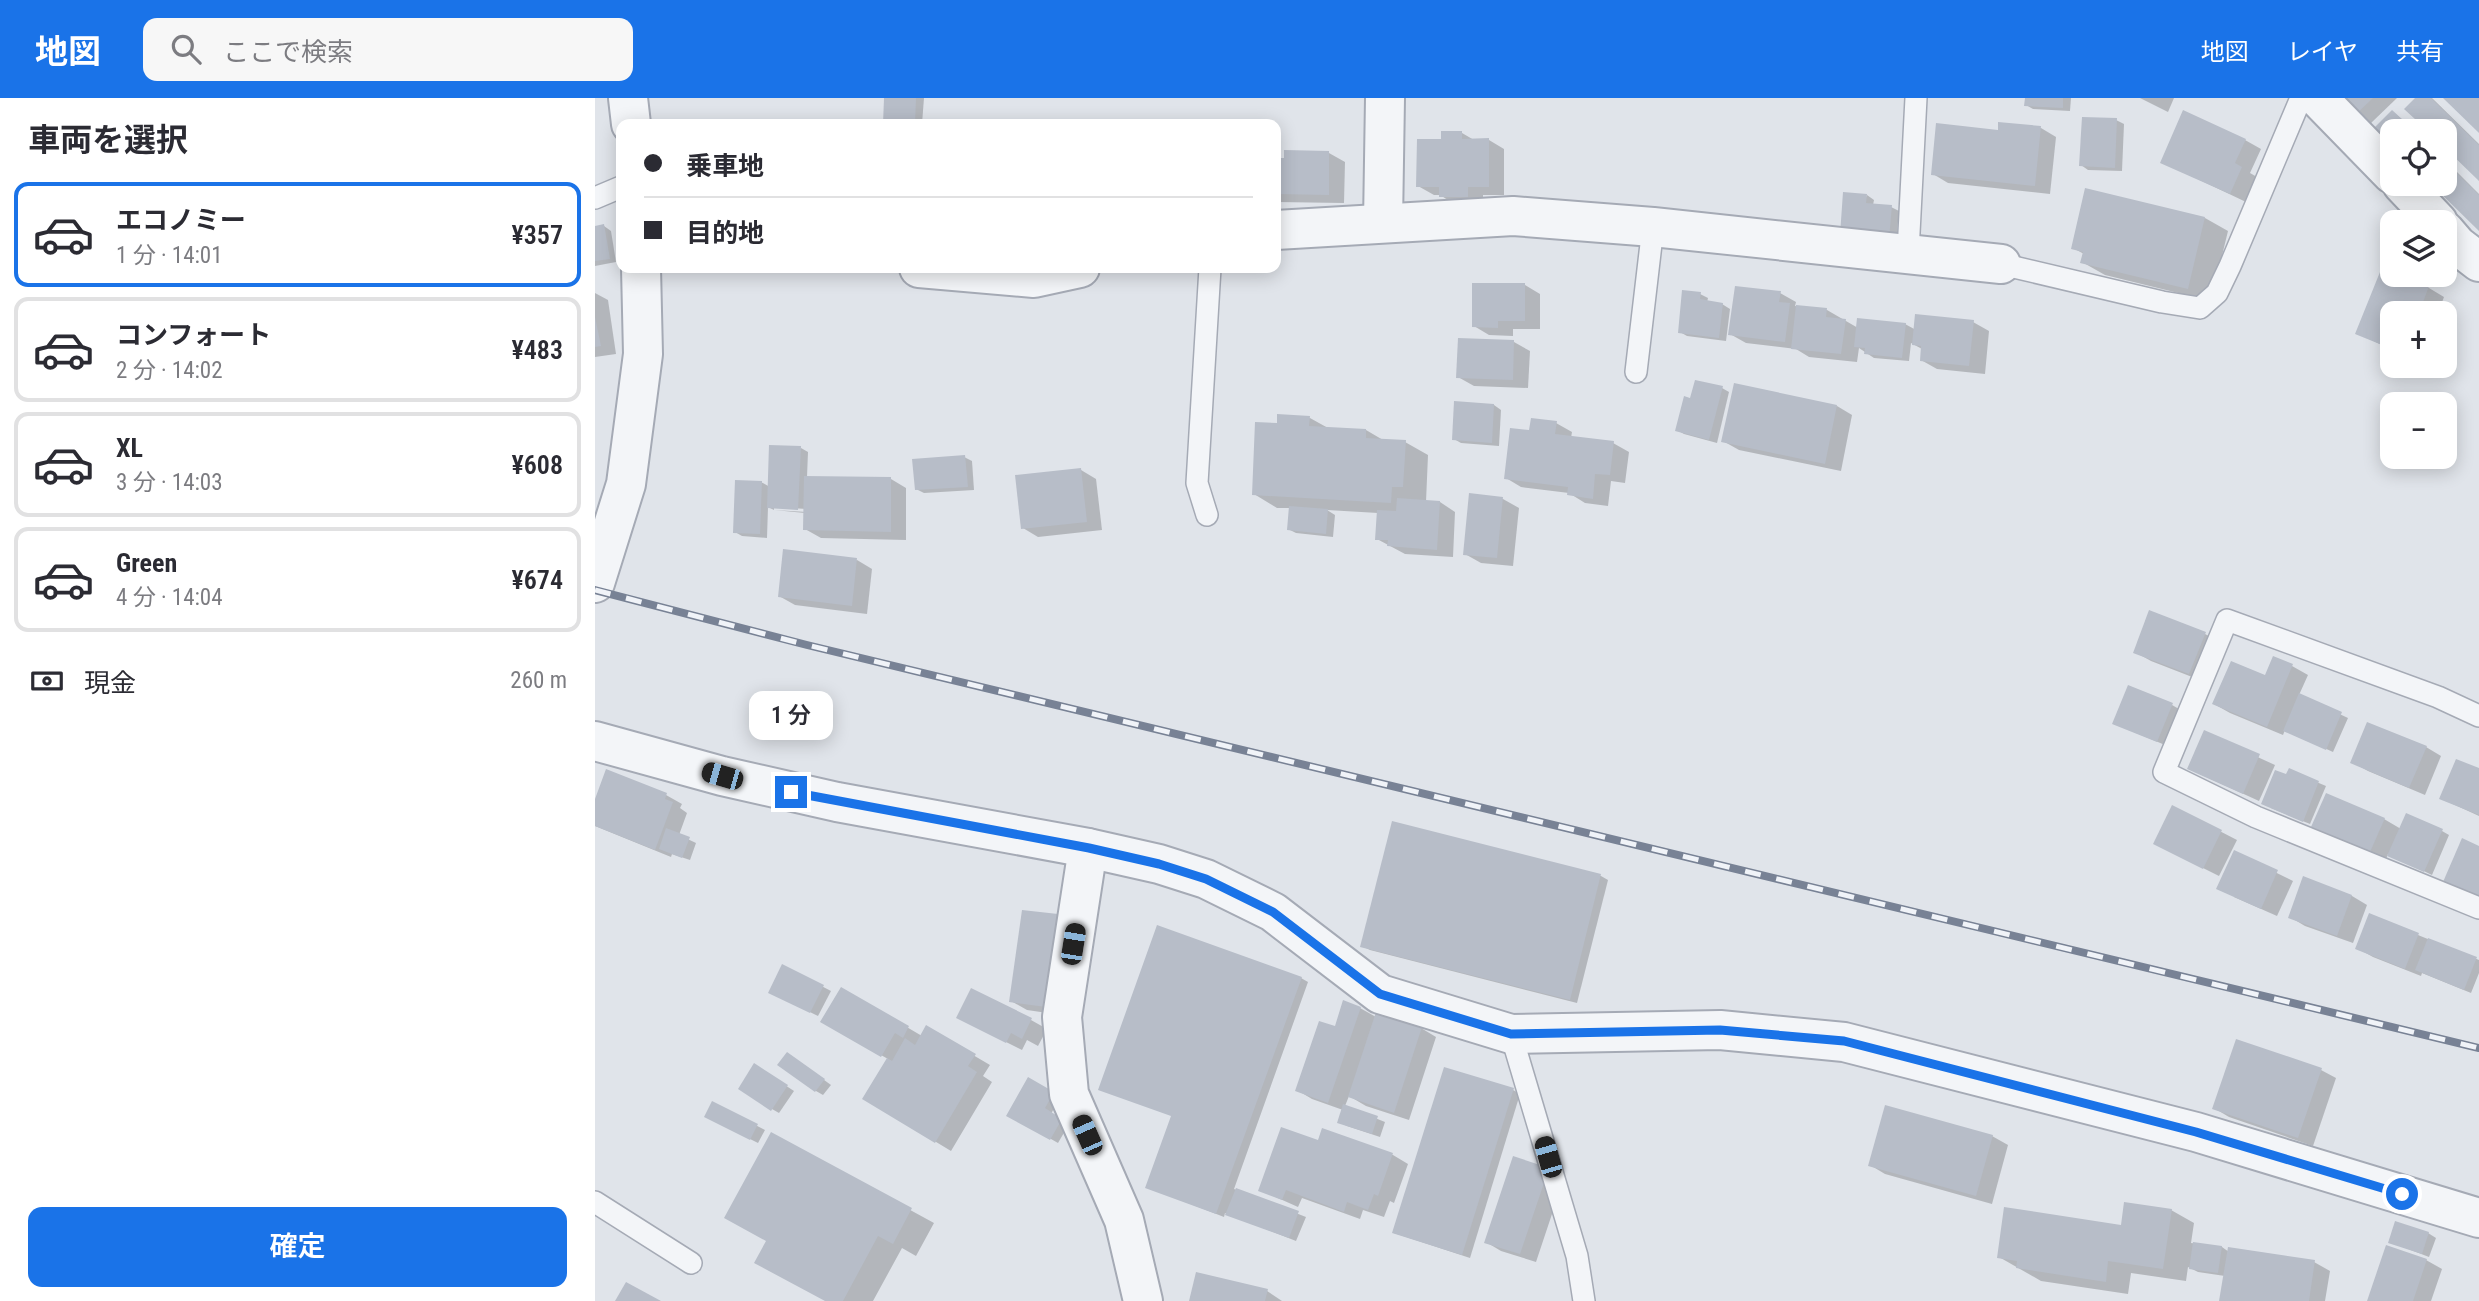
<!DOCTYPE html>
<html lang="ja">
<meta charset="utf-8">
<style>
body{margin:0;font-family:"Roboto Condensed","Noto Sans JP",sans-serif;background:#f7f7f7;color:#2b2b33;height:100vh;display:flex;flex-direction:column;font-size:26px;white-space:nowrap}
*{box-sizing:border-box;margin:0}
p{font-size:23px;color:#7c7c81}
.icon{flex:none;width:38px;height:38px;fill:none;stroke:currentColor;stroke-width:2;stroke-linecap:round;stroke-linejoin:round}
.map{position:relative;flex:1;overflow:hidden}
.sheet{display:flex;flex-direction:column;background:#fff;width:595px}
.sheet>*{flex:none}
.guide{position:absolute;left:21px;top:21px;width:665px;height:154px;border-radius:14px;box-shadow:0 4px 18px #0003;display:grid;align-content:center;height:154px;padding:0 28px;background:#fff}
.tools{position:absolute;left:1785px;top:21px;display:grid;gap:14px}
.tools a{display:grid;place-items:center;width:77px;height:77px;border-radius:14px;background:#fff;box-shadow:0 4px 18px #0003;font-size:35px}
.end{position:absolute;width:32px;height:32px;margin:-16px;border:9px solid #1a73e8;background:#fff;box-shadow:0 0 0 4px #fff}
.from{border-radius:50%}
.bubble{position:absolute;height:49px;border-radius:14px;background:#fff;box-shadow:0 4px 18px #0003;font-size:23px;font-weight:600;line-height:49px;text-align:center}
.car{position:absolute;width:21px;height:42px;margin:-21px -10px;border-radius:9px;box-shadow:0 0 5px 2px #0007;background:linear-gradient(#222 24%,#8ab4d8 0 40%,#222 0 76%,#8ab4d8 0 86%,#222 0)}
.guide b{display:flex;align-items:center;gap:24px;height:66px;font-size:26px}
.guide b+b{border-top:2px solid #e1e1e2}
.guide i{width:18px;height:18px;background:#2b2b33}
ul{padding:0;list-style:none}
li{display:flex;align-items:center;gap:21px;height:105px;margin:0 14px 10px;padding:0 14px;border:4px solid #e1e1e2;border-radius:14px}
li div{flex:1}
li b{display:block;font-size:26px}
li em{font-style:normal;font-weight:600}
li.current{border-color:#1a73e8}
li>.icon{width:63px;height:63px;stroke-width:1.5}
h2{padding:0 28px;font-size:32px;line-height:84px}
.pay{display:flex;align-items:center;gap:18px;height:77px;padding:0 28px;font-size:26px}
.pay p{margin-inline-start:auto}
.button{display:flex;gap:14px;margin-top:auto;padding:14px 28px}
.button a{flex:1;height:80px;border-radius:14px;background:#1a73e8;color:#fff;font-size:28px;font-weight:600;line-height:80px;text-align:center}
header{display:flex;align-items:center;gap:42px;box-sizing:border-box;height:98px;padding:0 35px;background:#1a73e8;color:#fff}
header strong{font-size:33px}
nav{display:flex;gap:38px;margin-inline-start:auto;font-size:24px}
.search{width:490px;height:63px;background:#f7f7f7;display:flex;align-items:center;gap:18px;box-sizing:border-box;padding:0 24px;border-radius:14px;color:#7c7c81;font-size:26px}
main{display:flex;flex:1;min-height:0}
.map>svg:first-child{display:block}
</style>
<header>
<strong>地図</strong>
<div class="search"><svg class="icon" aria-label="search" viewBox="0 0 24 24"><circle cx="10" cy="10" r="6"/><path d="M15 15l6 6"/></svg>ここで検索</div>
<nav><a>地図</a><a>レイヤ</a><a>共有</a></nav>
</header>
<main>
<section class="sheet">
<h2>車両を選択</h2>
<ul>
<li class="current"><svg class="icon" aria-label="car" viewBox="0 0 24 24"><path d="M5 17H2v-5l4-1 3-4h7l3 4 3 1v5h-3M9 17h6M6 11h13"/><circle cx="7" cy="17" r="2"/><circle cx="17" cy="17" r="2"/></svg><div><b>エコノミー</b><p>1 分 · 14:01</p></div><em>¥357</em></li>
<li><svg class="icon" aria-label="car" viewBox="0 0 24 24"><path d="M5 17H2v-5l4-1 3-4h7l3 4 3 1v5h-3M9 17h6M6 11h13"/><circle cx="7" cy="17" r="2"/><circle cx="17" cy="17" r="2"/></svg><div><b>コンフォート</b><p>2 分 · 14:02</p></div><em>¥483</em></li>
<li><svg class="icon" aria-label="car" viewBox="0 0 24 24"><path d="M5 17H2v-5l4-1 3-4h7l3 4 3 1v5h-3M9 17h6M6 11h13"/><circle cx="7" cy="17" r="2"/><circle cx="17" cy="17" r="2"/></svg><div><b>XL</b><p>3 分 · 14:03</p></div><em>¥608</em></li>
<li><svg class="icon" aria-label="car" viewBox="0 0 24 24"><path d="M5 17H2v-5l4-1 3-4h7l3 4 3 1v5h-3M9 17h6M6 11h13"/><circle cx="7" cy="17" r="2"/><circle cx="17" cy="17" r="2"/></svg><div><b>Green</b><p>4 分 · 14:04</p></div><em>¥674</em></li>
</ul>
<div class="pay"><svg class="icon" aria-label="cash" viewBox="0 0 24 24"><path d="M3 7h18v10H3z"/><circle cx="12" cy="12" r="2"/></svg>現金<p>260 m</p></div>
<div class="button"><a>確定</a></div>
</section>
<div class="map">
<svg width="1884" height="1203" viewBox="0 0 1884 1203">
<rect width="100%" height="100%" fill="#e0e4ea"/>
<g fill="#0003">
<polygon points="291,0 329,0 327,26 290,26"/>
<polygon points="1431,0 1476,0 1475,13 1438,11 1431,7"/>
<polygon points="1545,0 1579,0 1573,14"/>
<polygon points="1743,0 1802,0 1775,26"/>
<polygon points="1823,0 1837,0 1884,46 1884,81 1850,47 1850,33 1835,33 1812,11"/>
<polygon points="1798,14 1821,33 1797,33 1797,45 1782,30"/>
<polygon points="1521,22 1529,26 1527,73 1493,72 1486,67"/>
<polygon points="1446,30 1461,39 1455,96 1353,85 1338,76 1404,33"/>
<polygon points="867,35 879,42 894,42 909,51 909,97 888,97 888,107 861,107 845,97 839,97 823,88"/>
<polygon points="1650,42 1666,51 1655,75 1662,79 1651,104 1567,64"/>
<polygon points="734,55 750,64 749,105 681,104 681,61"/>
<polygon points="1850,62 1884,96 1884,130 1839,86 1850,86"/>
<polygon points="1272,97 1279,102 1278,107 1296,109 1304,113 1301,144 1254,141"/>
<polygon points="1610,120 1633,133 1616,203 1510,177 1487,164 1489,156 1478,150"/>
<polygon points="9,128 16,133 21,164 0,168 0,130"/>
<polygon points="1788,171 1834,190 1849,199 1843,215 1797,215 1797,252 1762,235"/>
<polygon points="930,187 945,196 945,231 918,231 918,238 894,237 879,228"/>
<polygon points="0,195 13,202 21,256 0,259"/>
<polygon points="1185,195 1201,204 1200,208 1232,212 1263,230 1310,226 1321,232 1378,224 1394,233 1390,276 1342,271 1326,262 1327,251 1316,245 1314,263 1279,260 1264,250 1262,264 1214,259 1201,251 1151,245 1135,236"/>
<polygon points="1105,196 1113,200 1112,204 1127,206 1135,211 1131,243 1092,238 1085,234"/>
<polygon points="919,244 935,253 933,290 879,288 863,279"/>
<polygon points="1127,290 1134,294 1122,345 1089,336 1082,332 1096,302"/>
<polygon points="860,305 899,307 906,312 904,348 866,345 859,341"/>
<polygon points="1242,308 1257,317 1246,373 1144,352 1128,343"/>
<polygon points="715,320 733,330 771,332 788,342 810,344 833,357 831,404 845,404 860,414 858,459 810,456 782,441 783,415 732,412 740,417 738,439 701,435 693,431 695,410 682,410 659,396 683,327"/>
<polygon points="961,325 977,334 976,340 1018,345 1034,354 1030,385 1016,383 1013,408 990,405 974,395 926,389 911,380"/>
<polygon points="206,350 213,354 212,379 296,381 311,390 311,442 226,440 210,431 210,415 179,412 212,414 212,411 179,409 179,412 173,409 172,440 147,438 140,434 166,384 175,389"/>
<polygon points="369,359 377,363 379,392 329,395 321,391"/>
<polygon points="486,372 501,381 507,432 443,439 428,430"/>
<polygon points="876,397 908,401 924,410 918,468 886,465 870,456"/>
<polygon points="262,462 277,471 272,516 200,507 184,498"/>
<polygon points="1610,536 1625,544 1610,584 1556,563 1540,554"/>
<polygon points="1697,568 1713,577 1704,597 1753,620 1738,654 1690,632 1688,637 1635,615 1619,606"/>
<polygon points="1577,607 1584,611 1570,647 1527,629"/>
<polygon points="1610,635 1680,667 1664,703 1594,671"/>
<polygon points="1831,649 1846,658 1830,697 1773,673 1757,664"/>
<polygon points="1884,672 1884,718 1847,701"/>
<polygon points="1695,673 1731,688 1715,726 1676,710"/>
<polygon points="71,697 87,706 85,710 92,715 84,737 101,745 95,762 77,756 76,759 0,728 0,706"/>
<polygon points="1578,709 1642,742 1624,778 1576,754"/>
<polygon points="1789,721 1806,731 1847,733 1854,737 1837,777 1793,756 1791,761 1719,728"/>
<polygon points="798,725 1006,778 1013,782 982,905 775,852 767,848"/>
<polygon points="1639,754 1698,783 1682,818 1639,799"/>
<polygon points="1709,780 1757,798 1772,807 1758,845 1710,828 1695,819"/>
<polygon points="428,814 463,818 478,827 466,917 432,912 416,903"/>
<polygon points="1823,837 1884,862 1884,875 1876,895 1827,875 1826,878 1778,859 1762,850"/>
<polygon points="188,868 236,893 223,918 182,898"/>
<polygon points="706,880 713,884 639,1091 711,1119 701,1143 630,1115 629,1119 552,1089"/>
<polygon points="247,891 327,938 332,930 395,967 388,978 397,984 356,1053 270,1001 293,961 228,924"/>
<polygon points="765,910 781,919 826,930 841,939 814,1022 771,1008 754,998 750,1008 790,1024 785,1039 752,1028 744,1024 748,1012 717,1001 702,992 741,930"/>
<polygon points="436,922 452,931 443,948 432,942 427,952 379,928"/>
<polygon points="199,960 236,987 228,997 221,993"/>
<polygon points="167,972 199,993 184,1015 177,1011"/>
<polygon points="1726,972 1741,980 1718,1048 1634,1019 1619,1010"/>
<polygon points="433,981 465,999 456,1016 474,1026 463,1045 414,1017"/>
<polygon points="918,992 925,996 875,1160 799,1135"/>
<polygon points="118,1005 170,1032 163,1045 119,1023"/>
<polygon points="728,1032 798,1057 813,1066 799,1105 795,1103 789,1119 768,1112 765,1121 707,1100 703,1109 665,1092 724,1045"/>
<polygon points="176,1036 339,1125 321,1158 307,1150 278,1203 232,1203 173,1143"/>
<polygon points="1397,1038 1413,1047 1397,1106 1290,1076 1275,1067"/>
<polygon points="919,1060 969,1080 941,1164 906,1153 891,1144"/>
<polygon points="1576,1112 1599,1125 1596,1145 1627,1149 1634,1154 1719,1164 1735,1173 1730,1203 1626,1203 1630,1178 1603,1174 1593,1169 1591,1183 1536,1175 1533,1196 1446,1183 1404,1159 1528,1129"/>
<polygon points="1833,1135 1841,1140 1834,1159 1795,1144"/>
<polygon points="1831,1162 1847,1171 1836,1203 1774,1203"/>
<polygon points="672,1193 687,1203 596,1203"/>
</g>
<g fill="#b7bdc8">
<polygon points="289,0 321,0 320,26 288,26"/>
<polygon points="1430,0 1468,0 1468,10 1429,8"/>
<polygon points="1741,0 1778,0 1758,19"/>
<polygon points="1820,0 1836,0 1884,47 1884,83 1850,50 1850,33 1833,33 1809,11"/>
<polygon points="1848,0 1884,0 1884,35"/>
<polygon points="1588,12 1651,41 1640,65 1647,69 1635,96 1565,65"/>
<polygon points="1797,12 1820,33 1797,33 1797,48 1779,30"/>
<polygon points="1487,19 1522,20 1520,70 1484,68"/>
<polygon points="1403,24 1446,28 1440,88 1336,77 1341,25 1403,32"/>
<polygon points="846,33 867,33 867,41 894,40 894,89 873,89 873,99 844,99 844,89 821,89 822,41 846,41"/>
<polygon points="689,52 734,53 734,97 681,96 681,60 689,60"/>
<polygon points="1850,63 1884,97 1884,133 1836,86 1850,86"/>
<polygon points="1490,90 1610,119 1593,191 1485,165 1488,154 1476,151"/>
<polygon points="1248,94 1272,96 1271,105 1297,107 1294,141 1245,137"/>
<polygon points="9,126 15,161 0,163 0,128"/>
<polygon points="1787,169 1797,173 1797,177 1806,177 1834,188 1824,215 1797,215 1797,251 1760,236"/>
<polygon points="877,185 930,185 930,223 903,223 903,230 877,229"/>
<polygon points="1140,188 1186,193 1184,204 1195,205 1190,244 1133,237"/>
<polygon points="1087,192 1106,194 1105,201 1128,205 1124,240 1083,235"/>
<polygon points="1201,207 1232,210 1231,219 1251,221 1246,256 1196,251"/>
<polygon points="1320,216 1379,222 1374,268 1325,263 1326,248 1317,247"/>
<polygon points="0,219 6,248 0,249"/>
<polygon points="1262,220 1311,225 1307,260 1269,256 1270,250 1259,249"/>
<polygon points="863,240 919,242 918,282 861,280"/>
<polygon points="1100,282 1128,288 1114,342 1080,333 1089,298 1095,300"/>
<polygon points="1139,285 1242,307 1230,366 1126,344"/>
<polygon points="859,303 899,306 897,345 857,342"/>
<polygon points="682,316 715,318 714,328 771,331 771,340 811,342 808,389 797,389 796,405 657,397 660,324 682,325"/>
<polygon points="936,320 962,323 960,336 1019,343 1015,377 1000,376 998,401 972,397 973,389 909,381 915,330 934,332"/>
<polygon points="174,347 206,348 203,412 172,410"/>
<polygon points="370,357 373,389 320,392 317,361"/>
<polygon points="486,370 492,424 426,431 420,377"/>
<polygon points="209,378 296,379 296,434 208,432"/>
<polygon points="140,382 167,383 165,436 138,435"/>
<polygon points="874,395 908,399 902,460 868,457"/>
<polygon points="802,400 845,403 842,452 792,448 793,442 780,442 782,412 801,413"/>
<polygon points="694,408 733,411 731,436 692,432"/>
<polygon points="188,451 262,460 257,508 183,499"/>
<polygon points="1554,512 1611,534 1594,576 1538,555"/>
<polygon points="1678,558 1698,566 1672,629 1617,606 1636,563 1670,577"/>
<polygon points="1533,587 1578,605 1562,644 1517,626"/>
<polygon points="1704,595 1747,614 1731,652 1688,633"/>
<polygon points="1772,624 1832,648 1814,690 1755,665"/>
<polygon points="1609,632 1665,656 1648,696 1592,671"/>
<polygon points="1861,661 1884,670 1884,717 1844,701"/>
<polygon points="1694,670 1724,683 1708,724 1666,706 1680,672 1691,676"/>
<polygon points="11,671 72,695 70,701 78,704 60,752 0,728 0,701"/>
<polygon points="1731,695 1790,720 1775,754 1716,729"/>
<polygon points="1577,707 1627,732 1608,771 1558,746"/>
<polygon points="1811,715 1848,731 1829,774 1792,758"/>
<polygon points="797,723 1006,776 975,902 765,849"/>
<polygon points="71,730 95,739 87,760 64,751"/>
<polygon points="1867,740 1884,748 1884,799 1848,784"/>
<polygon points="1639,752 1683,772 1666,811 1621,791"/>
<polygon points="1708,778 1757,797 1742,838 1693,820"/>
<polygon points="427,812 463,816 451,909 414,904"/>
<polygon points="1774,815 1824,835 1810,871 1760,851"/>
<polygon points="562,827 707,879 621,1116 550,1090 576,1018 503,992"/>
<polygon points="1833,840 1882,859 1869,892 1820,872"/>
<polygon points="187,866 229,887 215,915 173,895"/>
<polygon points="246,889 314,928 308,940 300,935 286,959 225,924"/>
<polygon points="376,890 437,920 427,941 416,935 411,945 361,920"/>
<polygon points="748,902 766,909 733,1005 700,993 724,923 740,928"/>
<polygon points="781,914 827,929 799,1015 753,999"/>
<polygon points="331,927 381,956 373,968 382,974 340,1045 267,1001 292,960 297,963 310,940 320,947"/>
<polygon points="1641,941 1727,970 1703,1040 1617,1011"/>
<polygon points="192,954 230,981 220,994 182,967"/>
<polygon points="159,965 193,987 176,1013 143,991"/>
<polygon points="849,969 919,990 867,1157 797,1135"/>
<polygon points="433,979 459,994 450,1010 467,1021 455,1042 411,1018"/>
<polygon points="117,1003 163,1026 155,1042 109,1019"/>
<polygon points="748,1006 783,1018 777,1036 742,1025"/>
<polygon points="1290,1007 1398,1037 1381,1098 1273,1068"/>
<polygon points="686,1029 723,1042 727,1030 798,1055 783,1098 779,1096 773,1112 752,1104 749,1114 691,1092 687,1102 663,1093"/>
<polygon points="176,1034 317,1110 298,1146 283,1138 248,1203 230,1203 159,1165 171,1143 129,1120"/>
<polygon points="918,1058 954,1070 925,1156 889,1145"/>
<polygon points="641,1090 704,1113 694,1140 630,1117"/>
<polygon points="1529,1104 1577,1111 1568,1171 1513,1163 1511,1184 1421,1170 1422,1163 1402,1160 1409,1109 1526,1127"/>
<polygon points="1800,1123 1834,1134 1827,1156 1793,1145"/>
<polygon points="1598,1144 1627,1148 1623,1175 1594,1171"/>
<polygon points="1791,1147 1832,1161 1818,1203 1772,1203"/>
<polygon points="1633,1149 1720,1162 1714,1203 1624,1203"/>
<polygon points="601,1174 673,1191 670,1203 594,1203"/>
<polygon points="31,1184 66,1203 20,1203"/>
</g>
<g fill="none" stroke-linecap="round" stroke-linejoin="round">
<g stroke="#a5aab5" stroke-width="24">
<g id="service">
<polyline points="0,100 26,89"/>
<polyline points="1313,154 1321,0"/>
<polyline points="1406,166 1567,204 1605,210 1622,195 1635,168 1706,0"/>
<polyline points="1041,274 1058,129"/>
<polyline points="612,417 602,385 615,170"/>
<polyline points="1884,618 1843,599 1632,522 1569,674 1661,719 1884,810"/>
<polyline points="916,936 982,1158 989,1203"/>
<polyline points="0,1104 96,1165"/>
</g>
</g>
<g stroke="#a5aab5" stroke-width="42">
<g id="minor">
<polyline points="33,0 36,26"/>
<polyline points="1723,0 1797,76"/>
<polyline points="1807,86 1843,124"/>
<polyline points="788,125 790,0"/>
<polyline points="681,132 918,118 1058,129 1406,166"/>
<polyline points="1850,133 1862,147 1884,164"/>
<polyline points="324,170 439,180 485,170"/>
<polyline points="0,485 31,386 48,256 46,170"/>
<polyline points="0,643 127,678 242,704 493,750 564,766 611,781 678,814 785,896 916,936 1125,932 1249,944 1601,1034 1884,1120"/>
<polyline points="493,750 467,919 474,996 529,1122 548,1203"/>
</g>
</g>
<use href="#service" stroke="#f3f5f8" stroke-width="21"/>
<use href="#minor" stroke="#f3f5f8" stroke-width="38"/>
<g stroke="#788295" stroke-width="8">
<polyline id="rail" points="0,492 212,547 1884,950"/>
</g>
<use href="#rail" stroke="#f0f3f8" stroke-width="5" stroke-dasharray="16" stroke-linecap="butt"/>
</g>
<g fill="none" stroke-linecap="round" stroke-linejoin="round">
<polyline stroke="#1a73e8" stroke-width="9" points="196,694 494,750 564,766 611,781 678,814 785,896 916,936 1125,932 1249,943 1601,1034 1807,1096"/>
</g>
</svg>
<div class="tools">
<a><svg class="icon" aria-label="locate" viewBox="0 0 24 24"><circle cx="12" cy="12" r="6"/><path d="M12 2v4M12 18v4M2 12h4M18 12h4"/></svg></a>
<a><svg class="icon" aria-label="layers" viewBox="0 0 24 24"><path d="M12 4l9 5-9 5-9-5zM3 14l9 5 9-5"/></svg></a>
<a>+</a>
<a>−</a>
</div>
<i class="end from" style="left:1807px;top:1096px"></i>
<i class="end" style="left:196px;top:694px"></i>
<div class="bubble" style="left:154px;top:593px;width:84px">1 分</div>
<i class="car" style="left:127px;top:678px;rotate:286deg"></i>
<i class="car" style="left:478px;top:846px;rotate:9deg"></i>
<i class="car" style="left:492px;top:1037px;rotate:336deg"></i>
<i class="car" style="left:953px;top:1059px;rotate:344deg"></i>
<div class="guide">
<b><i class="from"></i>乗車地</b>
<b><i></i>目的地</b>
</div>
</div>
</main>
